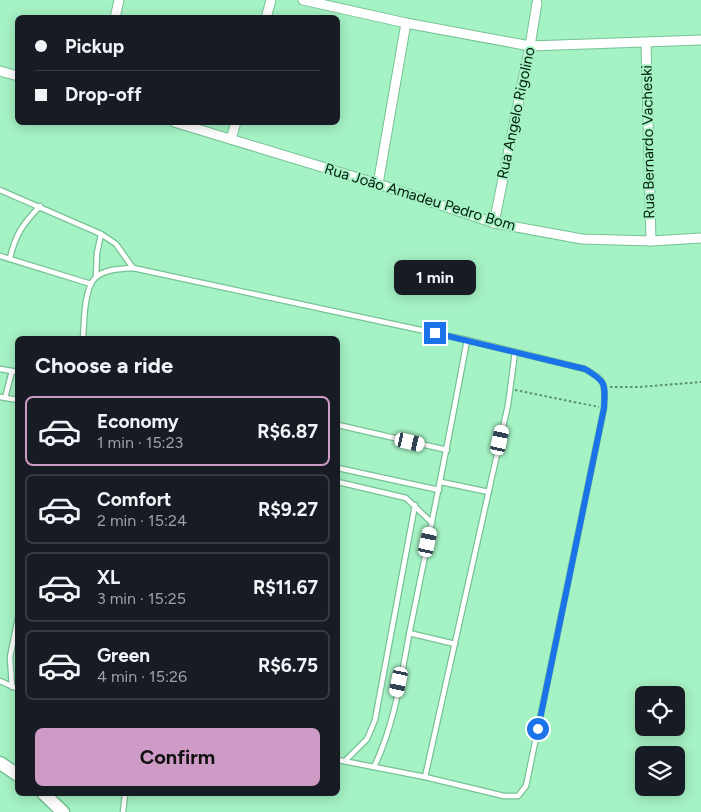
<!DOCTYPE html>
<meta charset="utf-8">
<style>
body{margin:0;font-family:Figtree,sans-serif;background:#242831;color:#f1f3f6;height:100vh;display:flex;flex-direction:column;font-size:19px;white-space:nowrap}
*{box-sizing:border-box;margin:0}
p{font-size:16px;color:#9ea1a6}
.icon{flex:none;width:28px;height:28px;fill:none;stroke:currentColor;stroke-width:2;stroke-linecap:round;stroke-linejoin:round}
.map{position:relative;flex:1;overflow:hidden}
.side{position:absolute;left:15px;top:336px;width:325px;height:460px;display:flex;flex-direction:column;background:#171b24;border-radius:8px;box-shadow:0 2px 12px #0003}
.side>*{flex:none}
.banner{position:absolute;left:15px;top:15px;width:325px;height:110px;border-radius:8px;box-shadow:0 2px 12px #0003;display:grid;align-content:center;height:110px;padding:0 20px;background:#171b24}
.buttons{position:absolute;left:635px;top:686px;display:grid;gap:10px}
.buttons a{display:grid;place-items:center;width:50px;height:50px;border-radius:8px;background:#171b24;box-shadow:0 2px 12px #0003;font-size:25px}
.end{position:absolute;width:22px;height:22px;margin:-11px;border:6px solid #1a73e8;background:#fff;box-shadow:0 0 0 2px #fff}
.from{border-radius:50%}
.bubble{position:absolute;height:35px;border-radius:8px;background:#171b24;box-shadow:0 2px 12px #0003;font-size:16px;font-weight:700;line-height:35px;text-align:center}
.car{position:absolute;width:15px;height:30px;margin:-15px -8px;border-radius:6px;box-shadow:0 0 4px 1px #0007;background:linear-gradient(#fff 24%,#345 0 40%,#fff 0 76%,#345 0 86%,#fff 0)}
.banner b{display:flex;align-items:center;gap:18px;height:48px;font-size:19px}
.banner b+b{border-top:1px solid #363941}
.banner i{width:12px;height:12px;background:#f1f3f6}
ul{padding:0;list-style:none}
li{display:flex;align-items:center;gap:15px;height:70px;margin:0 10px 8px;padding:0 10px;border:2px solid #363941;border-radius:8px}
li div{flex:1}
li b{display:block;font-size:19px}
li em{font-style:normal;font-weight:700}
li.current{border-color:#cd9bc5}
li>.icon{width:45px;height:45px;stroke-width:1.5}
h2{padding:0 20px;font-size:22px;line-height:60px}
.button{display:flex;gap:10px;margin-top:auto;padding:10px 20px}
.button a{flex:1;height:58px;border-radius:8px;background:#cd9bc5;color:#111;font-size:20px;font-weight:700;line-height:58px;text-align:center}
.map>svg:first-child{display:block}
</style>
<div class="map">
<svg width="701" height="812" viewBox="0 0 701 812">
<rect width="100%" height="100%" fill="#a5f2c4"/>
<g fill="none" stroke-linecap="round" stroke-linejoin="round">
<g stroke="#77c296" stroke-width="7">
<g id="lane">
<polyline points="0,190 101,234 116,244 133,268"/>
<polyline points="0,256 91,284"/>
<path d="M10 258C16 233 23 224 40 206"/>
<polyline points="96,277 97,253 101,234"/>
<path d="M83 339C84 323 84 289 95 278 104 269 121 269 133 268L467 340 585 369C607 381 605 384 604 408L526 786 518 796H504L425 777 374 767"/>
<polyline points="0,369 18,372"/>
<polyline points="0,397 18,400"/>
<polyline points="5,398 12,371"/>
<polyline points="338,425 447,450"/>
<polyline points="338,468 439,490"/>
<polyline points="338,482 406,498 432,523"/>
<polyline points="441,482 489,492"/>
<polyline points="409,633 455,644"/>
<polyline points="0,681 18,689"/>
<polyline points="12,687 10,657 18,618"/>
<path d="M338 760 374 767C396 722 402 669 412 620 431 527 450 433 467 340"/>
<polyline points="345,761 367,739 375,720 415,505"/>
<polyline points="425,777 508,405 515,352"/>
<polyline points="123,812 125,794"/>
</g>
</g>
<g stroke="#77c296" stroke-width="11">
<g id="street">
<polyline points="303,0 406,23 530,46 701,40"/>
<polyline points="115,18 119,0"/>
<polyline points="266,18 271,0"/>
<polyline points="646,43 651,241"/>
<polyline points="0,71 18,76"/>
<polyline points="174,122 378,184 494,223 582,239 651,241 701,238"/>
<polyline points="231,139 236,122"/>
<polyline points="378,184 406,23"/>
<polyline points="494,223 530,46 537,3"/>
</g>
</g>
<g stroke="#77c296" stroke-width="15">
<g id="secondary">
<polyline points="0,763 18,775"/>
<polyline points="44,794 63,812"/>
</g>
</g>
<g stroke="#5a9171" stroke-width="2" stroke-dasharray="2.5 2.5" stroke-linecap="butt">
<polyline points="610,387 639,387 701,382"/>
<polyline points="515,390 599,407"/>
</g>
<use href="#lane" stroke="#fff" stroke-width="4.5"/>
<use href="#street" stroke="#fff" stroke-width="9"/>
<use href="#secondary" stroke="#fff" stroke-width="12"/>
</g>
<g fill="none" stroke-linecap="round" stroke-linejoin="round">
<path stroke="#1a73e8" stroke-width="6" d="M435 333 585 369C607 382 605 384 604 408L538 729"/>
</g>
<g text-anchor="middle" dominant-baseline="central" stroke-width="4" stroke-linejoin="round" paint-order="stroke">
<g font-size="15" fill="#001d0e" stroke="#a5f2c4">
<text transform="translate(516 113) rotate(-78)">Rua Angelo Rigolino</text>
<text transform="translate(648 142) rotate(-91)">Rua Bernardo Vacheski</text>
<text transform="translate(420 197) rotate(17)">Rua João Amadeu Pedro Bom</text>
</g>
</g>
</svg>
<div class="buttons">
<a><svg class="icon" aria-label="locate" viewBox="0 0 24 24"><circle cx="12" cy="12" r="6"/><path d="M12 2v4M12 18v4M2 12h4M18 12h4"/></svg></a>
<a><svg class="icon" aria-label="layers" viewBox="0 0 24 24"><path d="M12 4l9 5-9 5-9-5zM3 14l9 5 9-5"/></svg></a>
</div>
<i class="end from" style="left:538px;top:729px"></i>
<i class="end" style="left:435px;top:333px"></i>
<div class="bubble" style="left:394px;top:260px;width:82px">1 min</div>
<i class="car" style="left:500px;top:440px;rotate:12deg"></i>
<i class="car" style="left:410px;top:442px;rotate:103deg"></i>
<i class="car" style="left:428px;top:542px;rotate:12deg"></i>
<i class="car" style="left:399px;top:682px;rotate:192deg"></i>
<div class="banner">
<b><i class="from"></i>Pickup</b>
<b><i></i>Drop-off</b>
</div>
<section class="side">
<h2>Choose a ride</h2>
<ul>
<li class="current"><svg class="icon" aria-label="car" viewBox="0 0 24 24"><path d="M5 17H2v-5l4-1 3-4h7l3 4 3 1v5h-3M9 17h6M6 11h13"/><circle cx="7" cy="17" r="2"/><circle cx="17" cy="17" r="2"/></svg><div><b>Economy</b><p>1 min · 15:23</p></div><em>R$6.87</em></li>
<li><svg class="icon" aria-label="car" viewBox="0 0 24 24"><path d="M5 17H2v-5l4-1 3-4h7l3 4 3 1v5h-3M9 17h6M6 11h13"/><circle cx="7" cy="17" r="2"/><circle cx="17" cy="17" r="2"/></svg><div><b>Comfort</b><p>2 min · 15:24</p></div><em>R$9.27</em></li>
<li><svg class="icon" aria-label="car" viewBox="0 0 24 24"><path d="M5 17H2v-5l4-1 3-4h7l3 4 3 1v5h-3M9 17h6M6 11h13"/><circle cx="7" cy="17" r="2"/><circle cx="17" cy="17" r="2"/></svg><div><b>XL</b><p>3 min · 15:25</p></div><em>R$11.67</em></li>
<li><svg class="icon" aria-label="car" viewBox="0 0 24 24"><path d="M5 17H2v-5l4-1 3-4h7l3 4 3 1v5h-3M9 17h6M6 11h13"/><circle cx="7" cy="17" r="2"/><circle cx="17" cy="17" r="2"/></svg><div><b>Green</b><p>4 min · 15:26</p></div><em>R$6.75</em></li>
</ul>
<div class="button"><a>Confirm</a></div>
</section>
</div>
